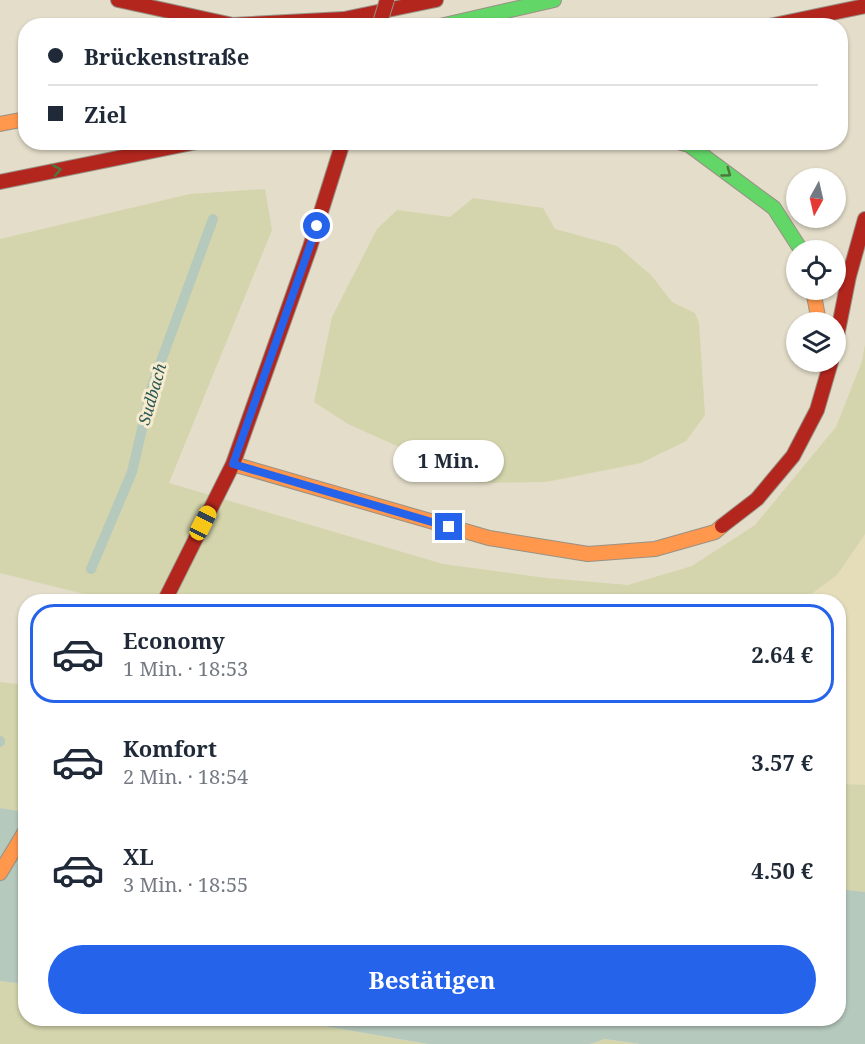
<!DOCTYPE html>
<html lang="de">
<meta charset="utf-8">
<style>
body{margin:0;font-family:"Noto Serif",serif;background:#f2f2f3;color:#1f2937;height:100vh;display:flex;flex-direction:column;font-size:22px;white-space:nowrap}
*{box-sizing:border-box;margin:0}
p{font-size:20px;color:#747a83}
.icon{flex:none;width:33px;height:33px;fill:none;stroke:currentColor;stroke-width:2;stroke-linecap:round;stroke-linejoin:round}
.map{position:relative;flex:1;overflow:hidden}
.sheet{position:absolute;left:18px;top:594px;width:828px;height:432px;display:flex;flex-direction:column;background:#fff;border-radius:24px;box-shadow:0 2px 4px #0004}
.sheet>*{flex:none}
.guide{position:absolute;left:18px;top:18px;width:830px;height:132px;border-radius:24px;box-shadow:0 2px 4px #0004;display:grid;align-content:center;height:132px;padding:0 30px;background:#fff}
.needle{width:39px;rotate:188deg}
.fabs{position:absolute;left:786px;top:168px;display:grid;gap:12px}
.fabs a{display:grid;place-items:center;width:60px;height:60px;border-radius:50%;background:#fff;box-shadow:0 2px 4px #0004;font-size:30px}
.end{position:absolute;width:27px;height:27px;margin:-14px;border:8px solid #2563eb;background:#fff;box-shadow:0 0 0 3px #fff}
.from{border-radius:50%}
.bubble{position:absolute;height:42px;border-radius:21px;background:#fff;box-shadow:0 2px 4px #0004;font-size:20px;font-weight:700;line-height:42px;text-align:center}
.car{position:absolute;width:18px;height:36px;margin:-18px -9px;border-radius:8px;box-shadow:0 0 4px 2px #0007;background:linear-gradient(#f5c518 24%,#345 0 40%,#f5c518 0 76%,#345 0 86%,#f5c518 0)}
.guide b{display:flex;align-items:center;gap:21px;height:57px;font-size:22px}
.guide b+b{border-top:2px solid #e0e1e3}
.guide i{width:15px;height:15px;background:#1f2937}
ul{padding:10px 0 0;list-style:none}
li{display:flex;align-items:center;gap:18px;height:99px;margin:0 12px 9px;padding:0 18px;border:3px solid transparent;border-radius:24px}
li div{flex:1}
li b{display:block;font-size:22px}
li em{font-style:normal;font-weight:700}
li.current{border-color:#2563eb}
li>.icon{width:54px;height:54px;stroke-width:1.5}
.action{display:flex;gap:12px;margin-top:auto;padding:12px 30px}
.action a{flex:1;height:69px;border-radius:36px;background:#2563eb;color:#fff;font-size:24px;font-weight:700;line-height:69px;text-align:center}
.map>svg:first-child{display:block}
</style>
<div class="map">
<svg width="865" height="1044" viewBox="0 0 865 1044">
<rect width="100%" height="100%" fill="#e4ddca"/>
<polygon fill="#e5dcba" points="865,534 865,785 839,784 838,602 802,602 837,575"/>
<g fill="#d4d5ac">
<polygon points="265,189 272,230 169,483 443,564 546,578 628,585 692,566 755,525 836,427 862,361 865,344 865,534 837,575 802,601 107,602 108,600 0,573 0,239 190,194"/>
<polygon points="473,198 543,208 555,229 617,246 651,275 672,302 695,313 699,323 705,415 686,441 641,463 546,482 479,483 348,424 314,402 332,317 377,229 397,210 450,217"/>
<polygon points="0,682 25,685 25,812 0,808"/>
<polygon points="839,784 865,785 865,892 839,889"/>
<polygon points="0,981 25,984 26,1018 283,1019 428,1044 0,1044"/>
<polygon points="605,1039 640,1044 590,1044"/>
</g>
<g fill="#b6c9bd">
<polygon points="0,808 25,812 25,984 0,981"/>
<polygon points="839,889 865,892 865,1044 640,1044 605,1039 590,1044 428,1044 283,1019 838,1018"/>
</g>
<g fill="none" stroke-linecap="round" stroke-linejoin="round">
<g stroke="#b6c9bd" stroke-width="10">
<polyline points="91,569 132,472 152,386 213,219"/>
<polyline points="25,704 26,704"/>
<polyline points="0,742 0,741"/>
</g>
<g stroke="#989184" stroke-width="16">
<g id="fast">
<polyline points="440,26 554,0"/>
<polyline points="678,142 689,145 774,208 801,250"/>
</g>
</g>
<g stroke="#989184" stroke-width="16">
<g id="slow">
<polyline points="0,124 26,119"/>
<polyline points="813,290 819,322"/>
<polyline points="233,464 489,538 588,554 655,549 715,532 722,526"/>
<polyline points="0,873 26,830"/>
</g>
</g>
<g stroke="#989184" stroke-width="16">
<g id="jam">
<polyline points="118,0 233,25 344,19 436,0"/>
<polyline points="769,26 865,6"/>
<polyline points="0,182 197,142"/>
<polyline points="836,341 849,276 865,219"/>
<polyline points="722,526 757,499 793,456 817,410 831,362"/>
<polyline points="164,602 233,464 310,247 343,142"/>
</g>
</g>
<use href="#fast" stroke="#63d668" stroke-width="14"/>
<use href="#slow" stroke="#ff974d" stroke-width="14"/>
<use href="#jam" stroke="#b3261e" stroke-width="14"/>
<g stroke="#989184" stroke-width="16" stroke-linecap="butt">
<polyline id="jam-bridge" points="379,26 387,0"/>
</g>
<use href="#jam-bridge" stroke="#b3261e" stroke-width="14"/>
</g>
<defs><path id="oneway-chevron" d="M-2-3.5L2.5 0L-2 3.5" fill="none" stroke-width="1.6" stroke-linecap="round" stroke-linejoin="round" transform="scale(1.5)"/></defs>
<g stroke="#4b773e">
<use href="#oneway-chevron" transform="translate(57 170) rotate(-11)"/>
<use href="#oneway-chevron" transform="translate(727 173) rotate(36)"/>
</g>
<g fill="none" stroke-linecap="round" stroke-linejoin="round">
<polyline stroke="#2563eb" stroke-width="8" points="317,226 233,464 449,527"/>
</g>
<g text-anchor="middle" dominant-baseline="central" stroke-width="6" stroke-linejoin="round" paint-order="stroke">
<g font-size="16" font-style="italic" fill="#2b5855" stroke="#f6ebcf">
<text transform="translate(152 394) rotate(-74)">Sudbach</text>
</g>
</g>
</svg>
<div class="fabs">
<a><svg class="needle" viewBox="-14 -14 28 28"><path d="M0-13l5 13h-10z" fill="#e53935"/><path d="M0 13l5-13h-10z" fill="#747a83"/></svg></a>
<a><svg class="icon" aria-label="locate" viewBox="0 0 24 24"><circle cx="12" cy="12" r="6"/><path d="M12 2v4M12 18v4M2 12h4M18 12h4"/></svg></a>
<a><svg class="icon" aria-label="layers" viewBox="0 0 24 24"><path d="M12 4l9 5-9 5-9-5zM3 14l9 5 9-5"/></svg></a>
</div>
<i class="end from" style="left:317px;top:226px"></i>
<i class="end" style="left:449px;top:527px"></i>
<div class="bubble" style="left:393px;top:440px;width:111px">1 Min.</div>
<i class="car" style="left:203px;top:523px;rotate:27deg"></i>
<div class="guide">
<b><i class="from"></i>Brückenstraße</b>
<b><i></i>Ziel</b>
</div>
<section class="sheet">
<ul>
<li class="current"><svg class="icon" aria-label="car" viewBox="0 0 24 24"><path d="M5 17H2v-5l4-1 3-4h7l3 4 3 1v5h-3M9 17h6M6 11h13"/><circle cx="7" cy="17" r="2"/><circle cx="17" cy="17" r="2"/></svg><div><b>Economy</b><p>1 Min. · 18:53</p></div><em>2.64 €</em></li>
<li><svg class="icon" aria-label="car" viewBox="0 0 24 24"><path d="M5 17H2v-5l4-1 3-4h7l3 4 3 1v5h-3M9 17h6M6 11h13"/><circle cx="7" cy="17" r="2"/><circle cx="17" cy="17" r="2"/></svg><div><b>Komfort</b><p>2 Min. · 18:54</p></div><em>3.57 €</em></li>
<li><svg class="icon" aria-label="car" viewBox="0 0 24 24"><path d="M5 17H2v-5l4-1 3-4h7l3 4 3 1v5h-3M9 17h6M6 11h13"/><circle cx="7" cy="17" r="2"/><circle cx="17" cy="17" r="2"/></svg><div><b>XL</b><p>3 Min. · 18:55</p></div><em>4.50 €</em></li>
</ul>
<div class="action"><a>Bestätigen</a></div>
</section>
</div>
